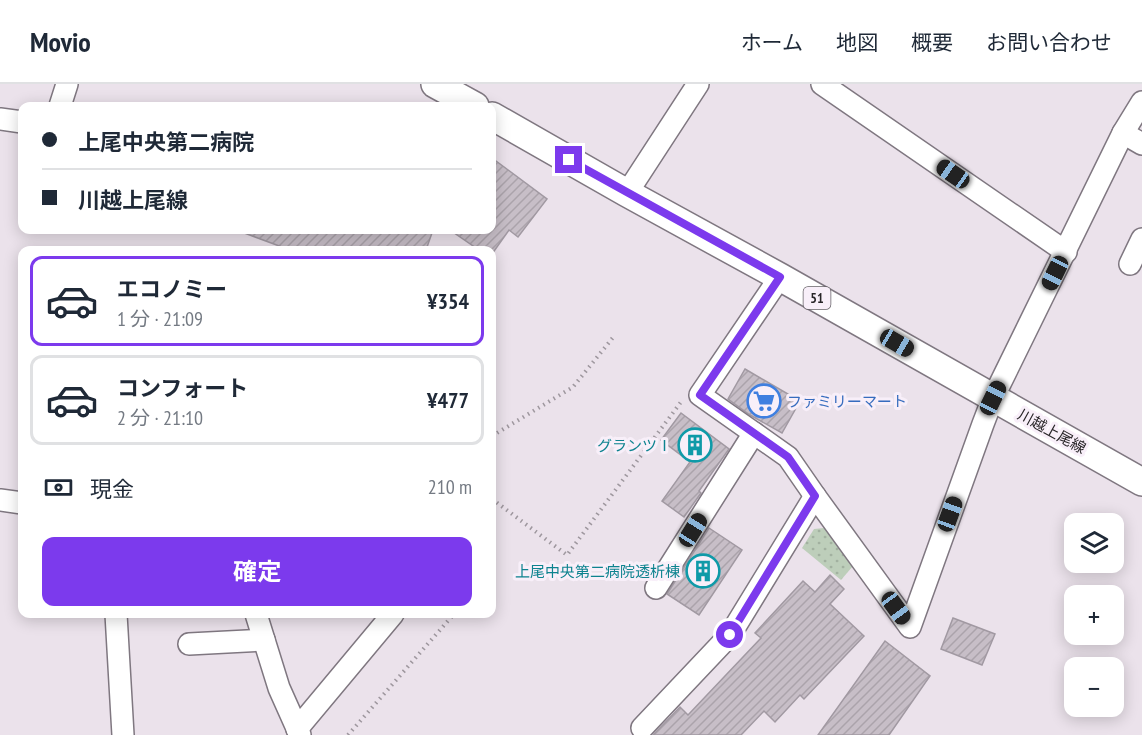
<!DOCTYPE html>
<html lang="ja">
<meta charset="utf-8">
<style>
body{margin:0;font-family:"PT Sans Narrow","Noto Sans JP",sans-serif;background:#f2f2f3;color:#1f2937;height:100vh;display:flex;flex-direction:column;font-size:22px;white-space:nowrap}
*{box-sizing:border-box;margin:0}
p{font-size:20px;color:#747a83}
.icon{flex:none;width:33px;height:33px;fill:none;stroke:currentColor;stroke-width:2;stroke-linecap:round;stroke-linejoin:round}
.map{position:relative;flex:1;overflow:hidden}
.drawer{position:absolute;left:18px;top:162px;width:478px;height:372px;display:flex;flex-direction:column;background:#fff;border-radius:12px;box-shadow:0 3px 15px #0003}
.drawer>*{flex:none}
.guide{position:absolute;left:18px;top:18px;width:478px;height:132px;border-radius:12px;box-shadow:0 3px 15px #0003;display:grid;align-content:center;height:132px;padding:0 24px;background:#fff}
.controls{position:absolute;left:1064px;top:429px;display:grid;gap:12px}
.controls a{display:grid;place-items:center;width:60px;height:60px;border-radius:12px;background:#fff;box-shadow:0 3px 15px #0003;font-size:30px}
.end{position:absolute;width:27px;height:27px;margin:-14px;border:8px solid #7c3aed;background:#fff;box-shadow:0 0 0 3px #fff}
.from{border-radius:50%}
.car{position:absolute;width:18px;height:36px;margin:-18px -9px;border-radius:8px;box-shadow:0 0 4px 2px #0007;background:linear-gradient(#222 24%,#8ab4d8 0 40%,#222 0 76%,#8ab4d8 0 86%,#222 0)}
.guide b{display:flex;align-items:center;gap:21px;height:57px;font-size:22px}
.guide b+b{border-top:2px solid #e0e1e3}
.guide i{width:15px;height:15px;background:#1f2937}
ul{padding:10px 0 0;list-style:none}
li{display:flex;align-items:center;gap:18px;height:90px;margin:0 12px 9px;padding:0 12px;border:3px solid #e0e1e3;border-radius:12px}
li div{flex:1}
li b{display:block;font-size:22px}
li em{font-style:normal;font-weight:700}
li.active{border-color:#7c3aed}
li>.icon{width:54px;height:54px;stroke-width:1.5}
.pay{display:flex;align-items:center;gap:15px;height:66px;padding:0 24px;font-size:22px}
.pay p{margin-inline-start:auto}
.primary-button{display:flex;gap:12px;margin-top:auto;padding:12px 24px}
.primary-button a{flex:1;height:69px;border-radius:12px;background:#7c3aed;color:#fff;font-size:24px;font-weight:700;line-height:69px;text-align:center}
header{display:flex;align-items:center;gap:36px;box-sizing:border-box;height:84px;padding:0 30px;background:#fff;border-bottom:2px solid #e0e1e3}
header strong{font-size:28px}
nav{display:flex;gap:33px;margin-inline-start:auto;font-size:21px}
.map>svg:first-child{display:block}
</style>
<header>
<strong>Movio</strong>
<nav><a>ホーム</a><a>地図</a><a>概要</a><a>お問い合わせ</a></nav>
</header>
<div class="map">
<svg width="1142" height="651" viewBox="0 0 1142 651">
<defs>
<pattern id="park-dots" width="8" height="8" patternUnits="userSpaceOnUse" patternTransform="scale(1.5)"><rect width="8" height="8" fill="#bdceba"/><path d="M2 2h.1M6 6h.1" fill="none" stroke="#a2b1a0" stroke-width="1.8" stroke-linecap="round"/></pattern>
<pattern id="building-hatch" width="6" height="6" patternUnits="userSpaceOnUse" patternTransform="scale(1.5)"><rect width="6" height="6" fill="#c7bec7"/><path d="M-1 1l2-2M0 6l6-6M5 7l2-2" fill="none" stroke="#aba3ab"/></pattern>
</defs>
<rect width="100%" height="100%" fill="#ebe2eb"/>
<polygon fill="url(#park-dots)" points="824,444 853,482 841,496 802,464 814,445"/>
<g fill="url(#building-hatch)" stroke="#a199a2" stroke-width="1.5">
<polygon points="492,74 547,115 518,153 509,146 492,170 492,166 479,166 450,146 492,146"/>
<polygon points="239,146 433,146 426,166 290,166 239,147"/>
<polygon points="745,285 800,317 782,349 750,331 728,315"/>
<polygon points="681,329 729,365 699,407 701,409 684,433 662,417 690,378 661,356"/>
<polygon points="709,444 742,466 699,531 667,510"/>
<polygon points="830,491 844,505 830,520 864,552 804,615 800,611 775,638 764,627 741,651 653,651 680,623 688,631 761,554 755,549 803,497 815,508"/>
<polygon points="953,534 995,550 982,581 941,565"/>
<polygon points="885,557 930,592 889,651 818,651"/>
</g>
<g fill="none" stroke-linecap="round" stroke-linejoin="round">
<g stroke="#7f7780" stroke-width="24">
<g id="minor">
<polyline points="822,0 1066,168"/>
<polyline points="60,22 67,0"/>
<polyline points="0,35 22,38"/>
<polyline points="1123,49 1142,60"/>
<polyline points="627,109 698,0"/>
<polyline points="1130,180 1142,155"/>
<polyline points="780,193 700,311 788,373 815,412 910,543 983,340 993,314 1123,49 1142,18"/>
<polyline points="0,416 22,419"/>
<polyline points="656,504 754,349"/>
<polyline points="116,530 123,651"/>
<polyline points="256,530 279,604 300,651"/>
<polyline points="189,560 264,556"/>
<polyline points="642,644 730,551 815,412"/>
<polyline points="297,645 393,530"/>
</g>
</g>
<g stroke="#7f7780" stroke-width="30">
<g id="major">
<polyline points="435,0 475,22"/>
<polyline points="492,32 627,109 780,193 1142,398"/>
</g>
</g>
<g stroke="#9e979e" stroke-width="4" stroke-dasharray="1.5 4.5" stroke-linecap="butt">
<polyline points="492,352 573,303 615,251"/>
<polyline points="492,415 567,471 681,318"/>
<polyline points="348,651 454,530"/>
</g>
<use href="#minor" stroke="#fff" stroke-width="21"/>
<use href="#major" stroke="#fff" stroke-width="27"/>
</g>
<g fill="none" stroke-linecap="round" stroke-linejoin="round">
<polyline stroke="#7c3aed" stroke-width="8" points="569,76 780,193 700,311 788,373 815,412 730,551"/>
</g>
<defs>
<g id="supermarket-ring" transform="scale(1.725)"><circle r="9.5" fill="#f8eff9" stroke="#3f7fe0" stroke-width="1.5"/><path d="M-6-5.5h2.5l.6 2H6L4.5 2H-2.5L-4.4-4H-6ZM-1.5 3.2a1.3 1.3 0 1 0 .1 0ZM3 3.2a1.3 1.3 0 1 0 .1 0Z" fill="#3f7fe0"/></g>
<g id="building-ring" transform="scale(1.725)"><circle r="9.5" fill="#f8eff9" stroke="#0f9aa8" stroke-width="1.5"/><path d="M-4-6H4V6H1V3H-1V6H-4ZM-2.5-4.3h1.7v1.8h-1.7ZM.8-4.3h1.7v1.8H.8ZM-2.5-1h1.7V.8h-1.7ZM.8-1h1.7V.8H.8Z" fill="#0f9aa8"/></g>
</defs>
<g fill-rule="evenodd">
<use href="#supermarket-ring" x="764" y="317"/>
<use href="#building-ring" x="695" y="361"/>
<use href="#building-ring" x="703" y="487"/>
</g>
<g text-anchor="middle" dominant-baseline="central" stroke-width="6" stroke-linejoin="round" paint-order="stroke">
<rect fill="#f8eff9" stroke="#666267" stroke-width="1.5" x="803.5" y="203" width="27" height="22" rx="4.5"/>
<g font-size="14" font-weight="bold" fill="#282528">
<text x="817" y="214">51</text>
</g>
<g font-size="15" fill="#366cbe" stroke="#f8eff9" text-anchor="start">
<text x="787" y="317">ファミリーマート</text>
</g>
<g font-size="15" fill="#282528" stroke="#f8eff9">
<text transform="translate(1052 347) rotate(29)">川越上尾線</text>
</g>
<g font-size="15" fill="#0d838f" stroke="#f8eff9" text-anchor="end">
<text x="672" y="361">グランツⅠ</text>
<text x="680" y="487">上尾中央第二病院透析棟</text>
</g>
</g>
</svg>
<div class="controls">
<a><svg class="icon" aria-label="layers" viewBox="0 0 24 24"><path d="M12 4l9 5-9 5-9-5zM3 14l9 5 9-5"/></svg></a>
<a>+</a>
<a>−</a>
</div>
<i class="end from" style="left:730px;top:551px"></i>
<i class="end" style="left:569px;top:76px"></i>
<i class="car" style="left:953px;top:90px;rotate:305deg"></i>
<i class="car" style="left:1055px;top:189px;rotate:206deg"></i>
<i class="car" style="left:897px;top:259px;rotate:120deg"></i>
<i class="car" style="left:993px;top:314px;rotate:26deg"></i>
<i class="car" style="left:950px;top:430px;rotate:20deg"></i>
<i class="car" style="left:693px;top:446px;rotate:32deg"></i>
<i class="car" style="left:896px;top:524px;rotate:144deg"></i>
<div class="guide">
<b><i class="from"></i>上尾中央第二病院</b>
<b><i></i>川越上尾線</b>
</div>
<section class="drawer">
<ul>
<li class="active"><svg class="icon" aria-label="car" viewBox="0 0 24 24"><path d="M5 17H2v-5l4-1 3-4h7l3 4 3 1v5h-3M9 17h6M6 11h13"/><circle cx="7" cy="17" r="2"/><circle cx="17" cy="17" r="2"/></svg><div><b>エコノミー</b><p>1 分 · 21:09</p></div><em>¥354</em></li>
<li><svg class="icon" aria-label="car" viewBox="0 0 24 24"><path d="M5 17H2v-5l4-1 3-4h7l3 4 3 1v5h-3M9 17h6M6 11h13"/><circle cx="7" cy="17" r="2"/><circle cx="17" cy="17" r="2"/></svg><div><b>コンフォート</b><p>2 分 · 21:10</p></div><em>¥477</em></li>
</ul>
<div class="pay"><svg class="icon" aria-label="cash" viewBox="0 0 24 24"><path d="M3 7h18v10H3z"/><circle cx="12" cy="12" r="2"/></svg>現金<p>210 m</p></div>
<div class="primary-button"><a>確定</a></div>
</section>
</div>
